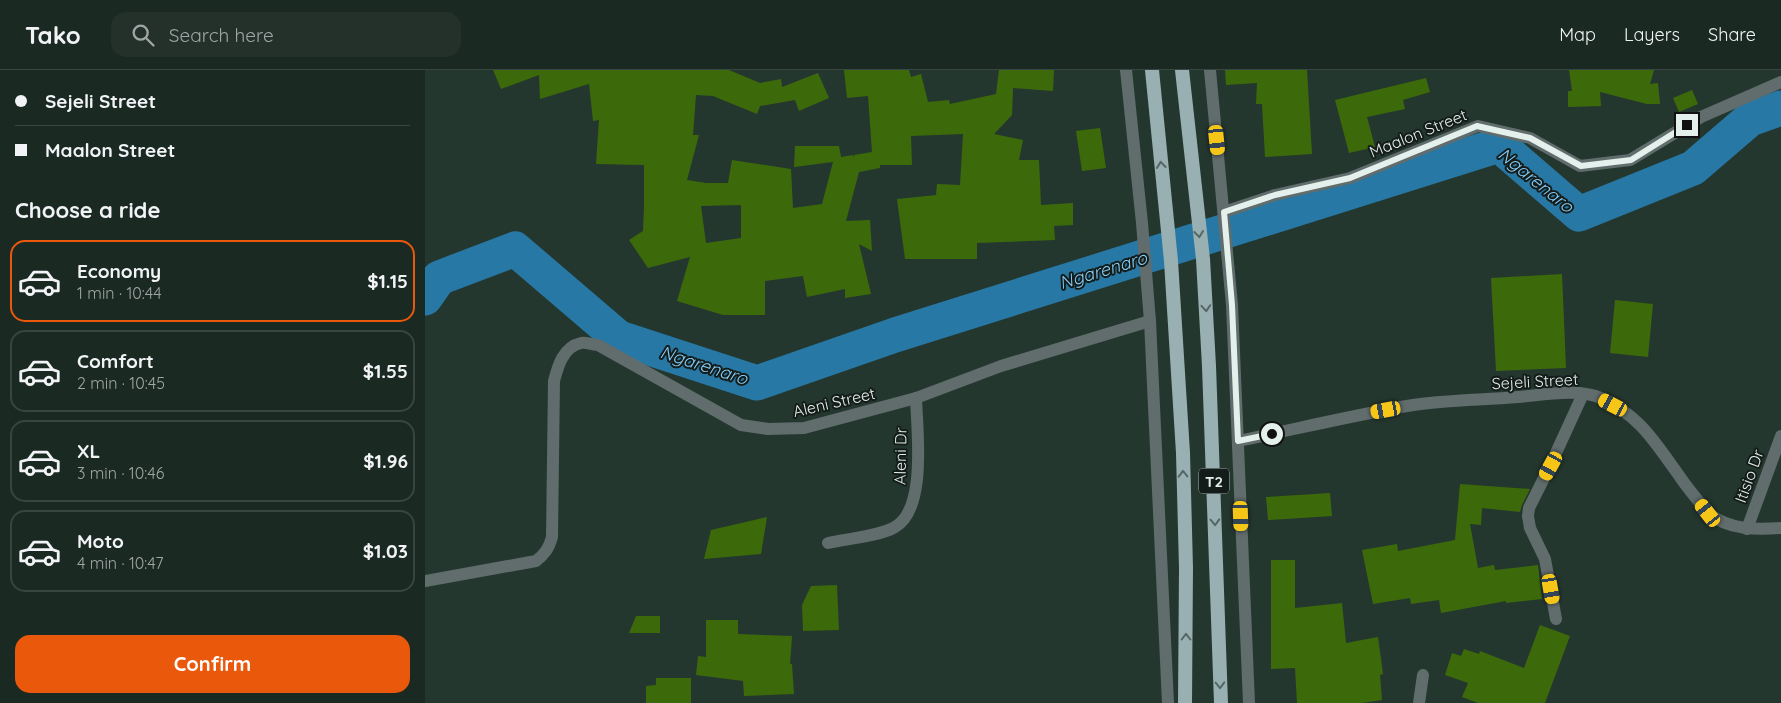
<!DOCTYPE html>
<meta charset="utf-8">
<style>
body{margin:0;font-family:Quicksand,sans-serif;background:#24312b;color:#f1f3f6;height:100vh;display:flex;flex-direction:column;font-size:19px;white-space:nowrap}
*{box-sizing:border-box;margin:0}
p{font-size:16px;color:#a0a6a6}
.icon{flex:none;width:28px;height:28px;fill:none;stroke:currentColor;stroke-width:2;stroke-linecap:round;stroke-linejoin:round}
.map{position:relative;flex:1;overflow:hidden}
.side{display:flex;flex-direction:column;background:#1b2923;width:425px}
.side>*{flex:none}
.banner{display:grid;align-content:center;height:110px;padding:0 15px;background:#1b2923}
.end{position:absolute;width:22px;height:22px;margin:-11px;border:6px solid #e4f0eb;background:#111;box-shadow:0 0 0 2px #111}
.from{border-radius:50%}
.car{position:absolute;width:15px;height:30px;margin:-15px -8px;border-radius:6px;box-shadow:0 0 4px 1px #0007;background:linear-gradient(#f5c518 24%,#345 0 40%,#f5c518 0 76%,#345 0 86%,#f5c518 0)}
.banner b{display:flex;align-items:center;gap:18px;height:48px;font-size:19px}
.banner b+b{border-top:1px solid #394541}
.banner i{width:12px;height:12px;background:#f1f3f6}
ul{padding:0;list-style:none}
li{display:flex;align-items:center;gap:15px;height:82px;margin:0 10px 8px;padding:0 5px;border:2px solid #394541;border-radius:15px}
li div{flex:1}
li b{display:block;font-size:19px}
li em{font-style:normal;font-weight:700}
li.active{border-color:#ea580c}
li>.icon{width:45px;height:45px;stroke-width:1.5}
h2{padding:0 15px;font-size:22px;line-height:60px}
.action{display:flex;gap:10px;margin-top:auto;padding:10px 15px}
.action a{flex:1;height:58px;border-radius:15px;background:#ea580c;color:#fff;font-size:20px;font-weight:700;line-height:58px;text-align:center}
header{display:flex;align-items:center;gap:30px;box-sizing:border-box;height:70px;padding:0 25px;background:#1b2923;border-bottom:1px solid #394541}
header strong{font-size:24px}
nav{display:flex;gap:28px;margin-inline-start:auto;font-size:18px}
.search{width:350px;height:45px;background:#24312b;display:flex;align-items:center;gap:12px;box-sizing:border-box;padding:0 18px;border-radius:15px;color:#a0a6a6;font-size:19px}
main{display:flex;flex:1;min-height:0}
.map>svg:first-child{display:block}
</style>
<header>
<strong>Tako</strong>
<div class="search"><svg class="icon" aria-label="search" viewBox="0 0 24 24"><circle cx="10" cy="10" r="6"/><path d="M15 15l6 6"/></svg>Search here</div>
<nav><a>Map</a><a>Layers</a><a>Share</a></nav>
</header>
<main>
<section class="side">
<div class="banner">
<b><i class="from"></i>Sejeli Street</b>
<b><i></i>Maalon Street</b>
</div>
<h2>Choose a ride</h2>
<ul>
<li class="active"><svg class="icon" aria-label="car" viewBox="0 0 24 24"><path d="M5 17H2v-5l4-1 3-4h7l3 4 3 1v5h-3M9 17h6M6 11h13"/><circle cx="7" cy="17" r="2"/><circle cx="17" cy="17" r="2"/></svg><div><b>Economy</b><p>1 min · 10:44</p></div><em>$1.15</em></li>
<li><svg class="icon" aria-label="car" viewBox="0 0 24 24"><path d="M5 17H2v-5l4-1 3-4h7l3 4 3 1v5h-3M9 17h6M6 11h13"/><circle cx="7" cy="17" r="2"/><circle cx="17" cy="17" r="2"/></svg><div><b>Comfort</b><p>2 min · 10:45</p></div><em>$1.55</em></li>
<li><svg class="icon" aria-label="car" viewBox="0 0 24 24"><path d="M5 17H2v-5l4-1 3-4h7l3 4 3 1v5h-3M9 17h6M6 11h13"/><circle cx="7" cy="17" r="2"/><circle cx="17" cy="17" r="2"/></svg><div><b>XL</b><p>3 min · 10:46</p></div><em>$1.96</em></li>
<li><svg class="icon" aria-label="car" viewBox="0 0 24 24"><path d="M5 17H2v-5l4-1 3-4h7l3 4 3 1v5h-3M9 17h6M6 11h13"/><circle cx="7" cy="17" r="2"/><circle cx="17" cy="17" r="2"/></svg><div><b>Moto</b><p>4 min · 10:47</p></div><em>$1.03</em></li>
</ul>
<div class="action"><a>Confirm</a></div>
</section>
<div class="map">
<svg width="1356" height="633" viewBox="0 0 1356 633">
<rect width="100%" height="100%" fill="#24372f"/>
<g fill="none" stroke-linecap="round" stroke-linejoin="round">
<polyline stroke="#2778a5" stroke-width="35" points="0,228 14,208 90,179 194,268 332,313 470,265 1074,75 1154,144 1268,98 1325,49 1356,38"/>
</g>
<g fill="#3c6a0a" fill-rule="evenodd">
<path d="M68 0H304L335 13 356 9 357 17 393 3 404 28 374 41 370 30 335 36 332 44 288 26 271 25 268 65H274L262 110 281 113H303L307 90 366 99 368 138 397 134 408 92 369 97 370 76H414L416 87 428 85 429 88V85L447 82 443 26 422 28 419 0H484L486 7 496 4 503 32 524 30 525 34 571 24 574 0H629L628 21 588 18 587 45 569 64 598 70 594 90H614L616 135 648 133V155L629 156 630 170 552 173V189H480L472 129 511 125 512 114 535 115 538 64 486 66 487 95H455V98L434 102 421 151 445 150 447 181 434 174 446 224 420 228V219L382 227 378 206 340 211V245H298L252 231 265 187 223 198 204 170 218 161 219 136V95L171 94 174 50 168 51 164 14 115 29 114 5 76 19ZM316 135V168L281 173 276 136Z"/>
<polygon points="800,0 882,0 887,84 840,87 837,34 831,34 832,13 801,15"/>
<polygon points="1144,0 1229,0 1225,14 1233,13 1235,34 1222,34 1175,22 1176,36 1143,37 1143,21 1147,21"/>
<polygon points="1001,8 1005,22 978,30 980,39 942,47 950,77 924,83 910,30"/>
<polygon points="1267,20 1273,34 1254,42 1248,28"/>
<polygon points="675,58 681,98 657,101 651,61"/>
<polygon points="1137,204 1141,298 1071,301 1066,208"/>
<polygon points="1190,230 1228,234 1223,287 1185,283"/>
<polygon points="1035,414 1105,419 1097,435 1095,442 1057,438 1056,455 1045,454 1053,498 1069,495 1070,500 1113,495 1117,529 1081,533 1081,531 1016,543 1014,530 986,534 985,528 948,534 937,480 972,474 973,481 1030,470"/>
<polygon points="905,423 907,446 843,450 841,427"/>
<polygon points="342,447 336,484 279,489 286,460"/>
<polygon points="846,490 870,490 870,538 917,533 921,573 953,567 958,604 955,605 957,630 937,633 872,633 870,598 846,599"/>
<polygon points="412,515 414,560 378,561 377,535 386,516"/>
<polygon points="211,546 235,546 235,563 204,563"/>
<polygon points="281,550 313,550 313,564 367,566 365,594 367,594 369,624 319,626 318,611 271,605 273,586 281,587"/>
<polygon points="1115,555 1145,566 1120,633 1053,633 1037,627 1043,613 1020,605 1027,583 1036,586 1039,579 1054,584 1055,581 1099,598"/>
<polygon points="231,608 266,608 266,633 221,633 221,616 231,615"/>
</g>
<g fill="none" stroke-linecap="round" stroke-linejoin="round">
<g stroke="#616c6d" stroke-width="12">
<polyline points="701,0 717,153 725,251 743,633"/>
<polyline points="785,0 807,235 824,633"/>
<polyline points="799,142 850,125 925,108 1053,56 1105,68 1155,96 1205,90 1276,47 1356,12"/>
<path d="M813 371C871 359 929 345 988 335 1022 330 1058 330 1093 327 1117 325 1154 318 1176 328 1215 346 1229 371 1253 404 1262 418 1273 430 1283 443 1304 460 1331 460 1356 458"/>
<polyline points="1322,459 1356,366"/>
<path d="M403 473C421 469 455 466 470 457 502 439 492 360 491 328"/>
<path d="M0 511 111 491C120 484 124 478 127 467L129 311C133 296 138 277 156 273 161 272 168 275 173 275L316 355 343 359 379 358 491 328 576 296 725 251"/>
<polyline points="1131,549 1120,489 1105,458 1103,446 1104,438 1125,396 1158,324"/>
<polyline points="994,633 998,605"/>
</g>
<g stroke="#98b0b2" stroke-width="14">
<polyline points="727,0 746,191 758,383 761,498 760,633"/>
<polyline points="757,0 778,189 784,296 796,633"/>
</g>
</g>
<defs><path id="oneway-chevron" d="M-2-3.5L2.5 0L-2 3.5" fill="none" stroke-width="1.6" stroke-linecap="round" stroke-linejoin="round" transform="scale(1.25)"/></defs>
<g stroke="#566666">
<use href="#oneway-chevron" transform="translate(736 95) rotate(-96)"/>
<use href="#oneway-chevron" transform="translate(774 164) rotate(83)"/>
<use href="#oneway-chevron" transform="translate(781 238) rotate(86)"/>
<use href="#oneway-chevron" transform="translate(758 404) rotate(-91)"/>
<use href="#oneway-chevron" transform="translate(790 452) rotate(88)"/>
<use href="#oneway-chevron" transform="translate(761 567) rotate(-90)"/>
<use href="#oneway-chevron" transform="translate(795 615) rotate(88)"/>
</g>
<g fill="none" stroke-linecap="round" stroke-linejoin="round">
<polyline stroke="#e4f0eb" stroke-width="6" points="847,364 813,371 807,235 799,142 850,125 925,108 1052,56 1105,68 1156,96 1206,90 1262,55"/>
</g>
<g text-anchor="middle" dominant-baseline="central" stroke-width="4" stroke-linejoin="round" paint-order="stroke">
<rect fill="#141c19" stroke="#a6b0ac" stroke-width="1" x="774" y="398.5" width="30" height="25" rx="4"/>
<g font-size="15" font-weight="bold" fill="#e4f0eb">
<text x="789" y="411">T2</text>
</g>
<g font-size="16" fill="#e4f0eb" stroke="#141c19">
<text transform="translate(993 63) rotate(-22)">Maalon Street</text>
<text transform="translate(1110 311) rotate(-3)">Sejeli Street</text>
<text transform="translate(409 332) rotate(-13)">Aleni Street</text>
<text transform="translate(475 386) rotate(-89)">Aleni Dr</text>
<text transform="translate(1324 406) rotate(-70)">Itisio Dr</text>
</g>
<g font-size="18" font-style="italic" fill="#85ccf9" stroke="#141c19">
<text transform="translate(1111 110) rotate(39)">Ngarenaro</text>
<text transform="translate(678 200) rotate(-17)">Ngarenaro</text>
<text transform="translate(279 295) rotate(18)">Ngarenaro</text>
</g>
</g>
</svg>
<i class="end from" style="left:847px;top:364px"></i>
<i class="end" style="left:1262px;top:55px"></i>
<i class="car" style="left:792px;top:70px;rotate:174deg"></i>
<i class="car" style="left:1188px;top:335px;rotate:298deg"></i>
<i class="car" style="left:961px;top:340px;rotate:260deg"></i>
<i class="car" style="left:1126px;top:396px;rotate:209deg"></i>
<i class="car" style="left:1283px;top:443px;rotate:322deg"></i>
<i class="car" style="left:816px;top:446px;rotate:178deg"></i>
<i class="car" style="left:1126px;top:519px;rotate:170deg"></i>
</div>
</main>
